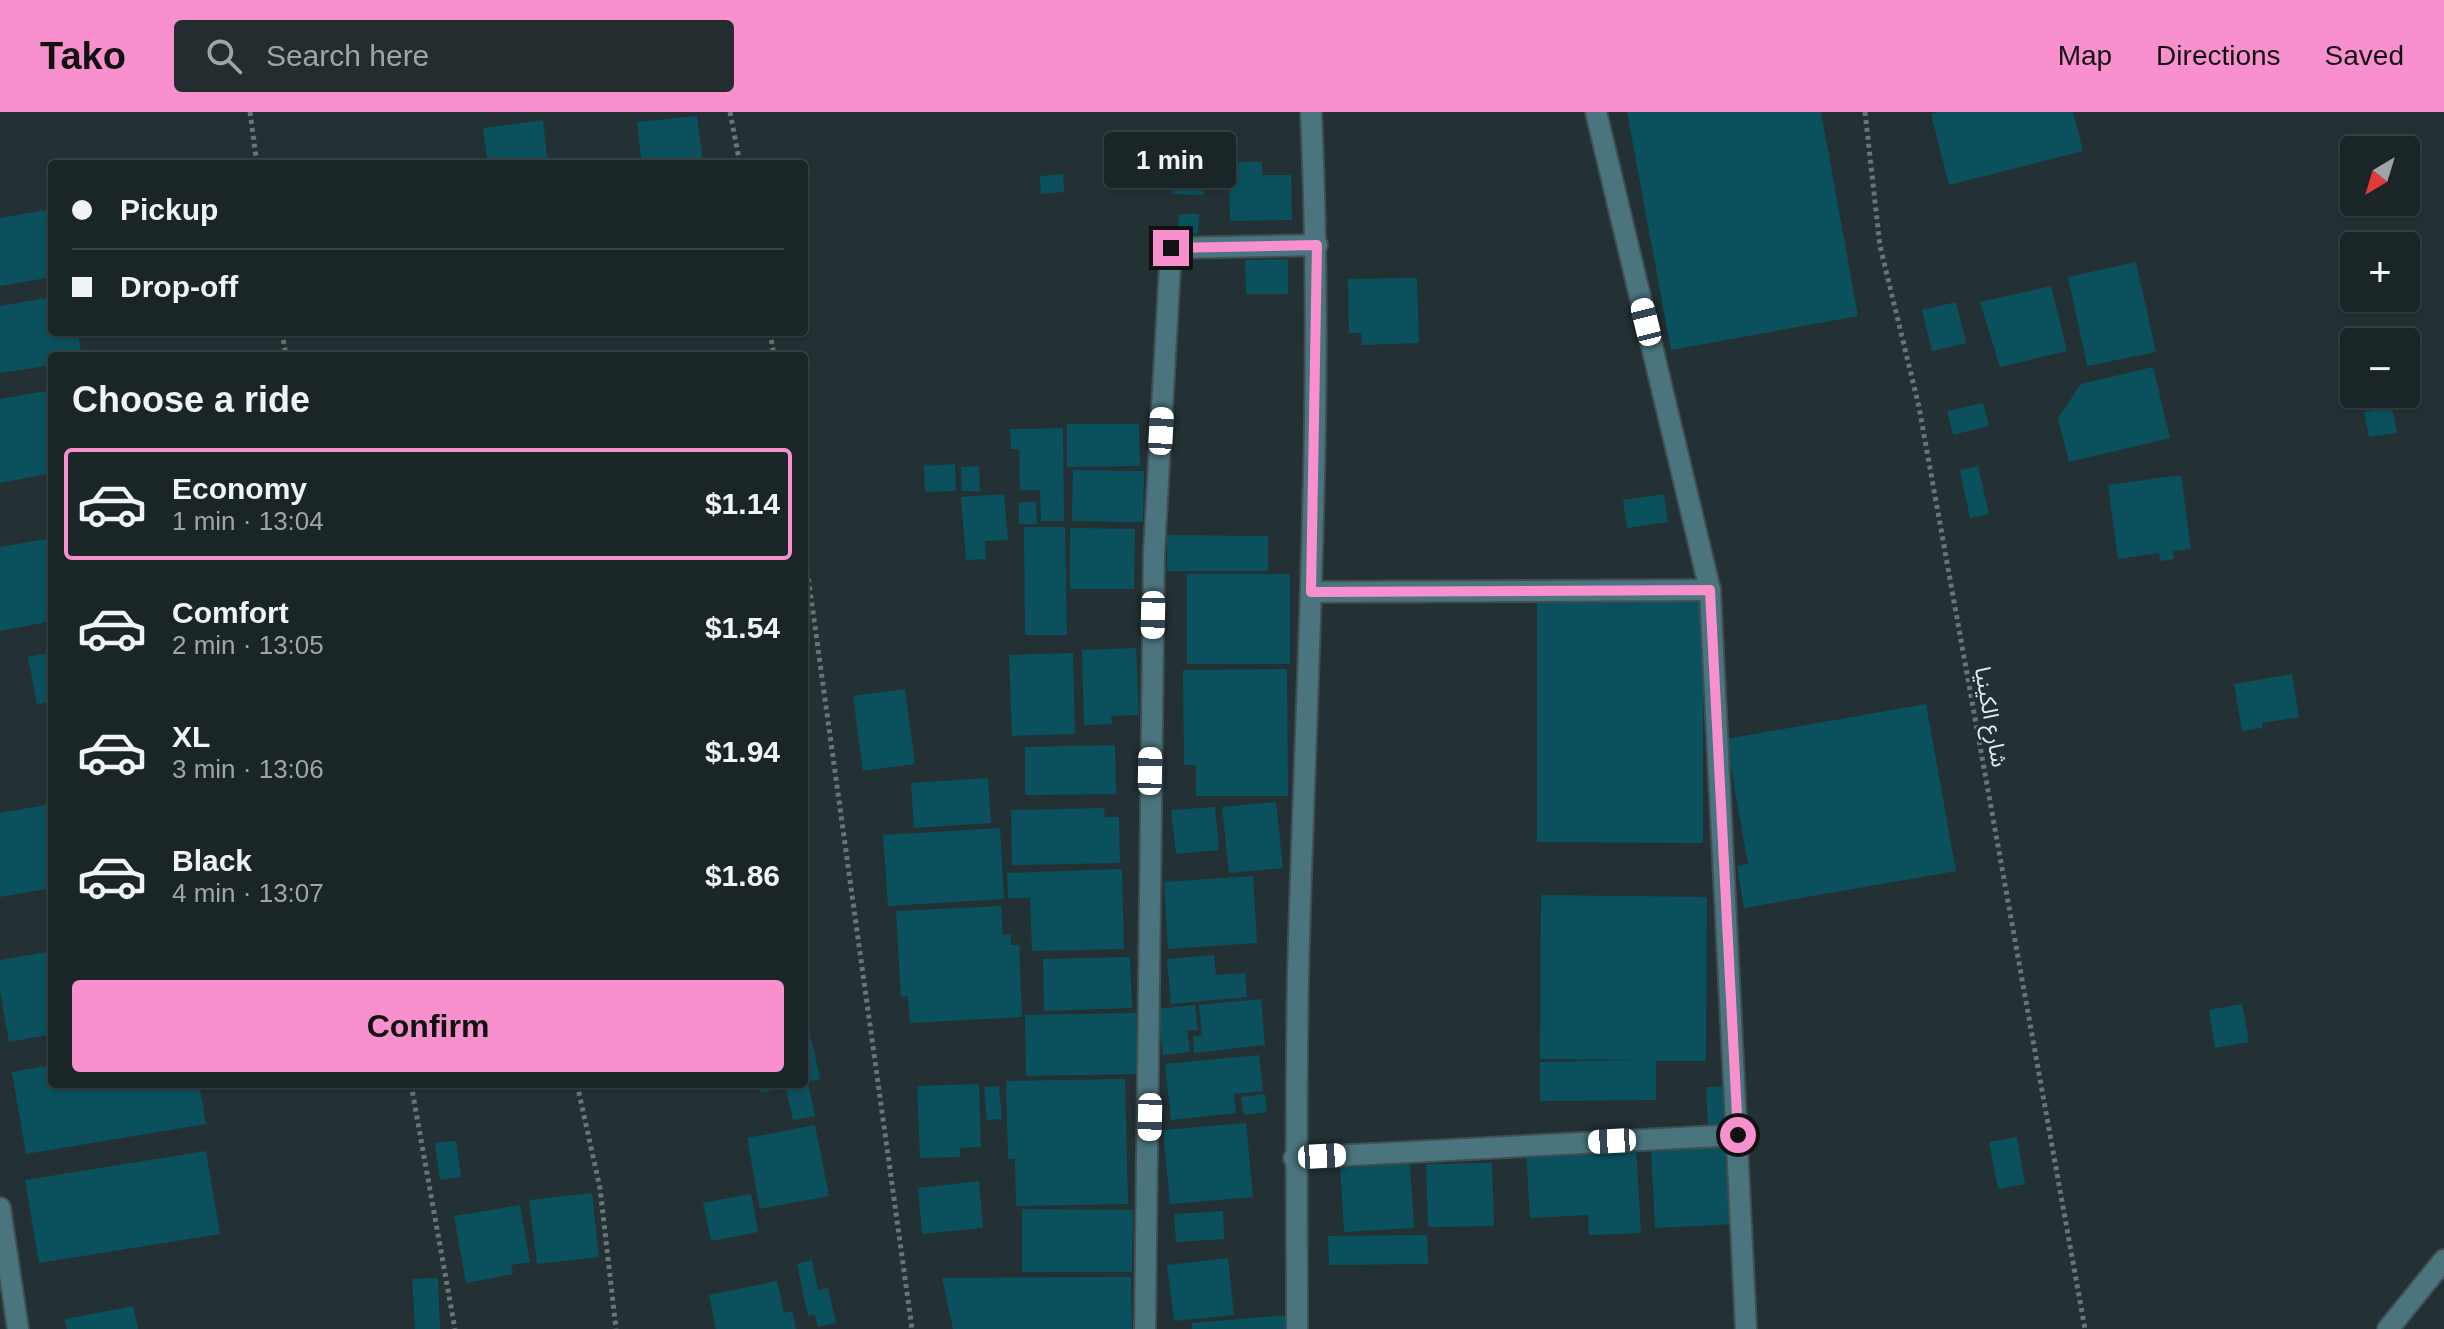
<!DOCTYPE html>
<meta charset="utf-8">
<style>
body{margin:0;font-family:Arial,"Noto Sans Arabic",sans-serif;background:#232d2f;color:#f1f3f6;height:100vh;display:flex;flex-direction:column;font-size:30px;white-space:nowrap}
*{box-sizing:border-box;margin:0}
p{font-size:26px;color:#9fa5a7}
.icon{flex:none;width:44px;height:44px;fill:none;stroke:currentColor;stroke-width:2;stroke-linecap:round;stroke-linejoin:round}
.map{position:relative;flex:1;overflow:hidden}
.panel{position:absolute;left:48px;top:240px;width:760px;height:736px;display:flex;flex-direction:column;background:#1a2527;border-radius:8px;box-shadow:0 2px 6px #0004,0 0 0 2px #384244}
.panel>*{flex:none}
.hud{position:absolute;left:48px;top:48px;width:760px;height:176px;border-radius:8px;box-shadow:0 2px 6px #0004,0 0 0 2px #384244;display:grid;align-content:center;height:176px;padding:0 24px;background:#1a2527}
.needle{width:52px;rotate:218deg}
.controls{position:absolute;left:2340px;top:24px;display:grid;gap:16px}
.controls a{display:grid;place-items:center;width:80px;height:80px;border-radius:8px;background:#1a2527;box-shadow:0 2px 6px #0004,0 0 0 2px #384244;font-size:40px}
.end{position:absolute;width:36px;height:36px;margin:-18px;border:10px solid #f790cd;background:#111;box-shadow:0 0 0 4px #111}
.from{border-radius:50%}
.bubble{position:absolute;height:56px;border-radius:8px;background:#1a2527;box-shadow:0 2px 6px #0004,0 0 0 2px #384244;font-size:26px;font-weight:700;line-height:56px;text-align:center}
.car{position:absolute;width:24px;height:48px;margin:-24px -12px;border-radius:10px;box-shadow:0 0 6px 2px #0007;background:linear-gradient(#fff 24%,#345 0 40%,#fff 0 76%,#345 0 86%,#fff 0)}
.hud b{display:flex;align-items:center;gap:28px;height:76px;font-size:30px}
.hud b+b{border-top:2px solid #384244}
.hud i{width:20px;height:20px;background:#f1f3f6}
ul{padding:0;list-style:none}
li{display:flex;align-items:center;gap:24px;height:112px;margin:0 16px 12px;padding:0 8px;border:4px solid transparent;border-radius:8px}
li div{flex:1}
li b{display:block;font-size:30px}
li em{font-style:normal;font-weight:700}
li.selected{border-color:#f790cd}
li>.icon{width:72px;height:72px;stroke-width:1.5}
h2{padding:0 24px;font-size:36px;line-height:96px}
.primary-button{display:flex;gap:16px;margin-top:auto;padding:16px 24px}
.primary-button a{flex:1;height:92px;border-radius:8px;background:#f790cd;color:#111;font-size:32px;font-weight:700;line-height:92px;text-align:center}
header{display:flex;align-items:center;gap:48px;box-sizing:border-box;height:112px;padding:0 40px;background:#f790cd;color:#111}
header strong{font-size:38px}
nav{display:flex;gap:44px;margin-inline-start:auto;font-size:28px}
.search{width:560px;height:72px;background:#232d2f;display:flex;align-items:center;gap:20px;box-sizing:border-box;padding:0 28px;border-radius:8px;color:#9fa5a7;font-size:30px}
.map>svg:first-child{display:block}
</style>
<header>
<strong>Tako</strong>
<div class="search"><svg class="icon" aria-label="search" viewBox="0 0 24 24"><circle cx="10" cy="10" r="6"/><path d="M15 15l6 6"/></svg>Search here</div>
<nav><a>Map</a><a>Directions</a><a>Saved</a></nav>
</header>
<div class="map">
<svg width="2444" height="1217" viewBox="0 0 2444 1217">
<rect width="100%" height="100%" fill="#233134"/>
<g fill="#0a515d">
<polygon points="1627,0 1821,0 1858,204 1671,238"/>
<polygon points="1938,0 2073,0 2083,39 1949,73 1931,2"/>
<polygon points="697,4 703,52 642,52 637,10"/>
<polygon points="543,8 548,52 488,52 483,16"/>
<polygon points="1223,50 1262,50 1262,63 1291,63 1292,108 1230,109 1229,76 1223,76"/>
<polygon points="1173,54 1204,54 1204,83 1172,82"/>
<polygon points="1063,62 1064,80 1041,82 1040,64"/>
<polygon points="52,97 52,165 0,174 0,106"/>
<polygon points="1179,102 1199,102 1198,122 1178,121"/>
<polygon points="1288,147 1288,182 1246,182 1245,148"/>
<polygon points="2136,150 2156,240 2087,254 2068,165"/>
<polygon points="1417,166 1419,231 1362,233 1361,221 1349,221 1348,167"/>
<polygon points="2051,174 2067,239 2000,255 1980,190"/>
<polygon points="52,185 52,220 77,220 82,244 52,244 52,253 0,261 0,194"/>
<polygon points="1956,190 1966,231 1932,239 1922,198"/>
<polygon points="2153,255 2170,326 2069,350 2058,306 2081,272"/>
<polygon points="52,278 52,361 0,371 0,287"/>
<polygon points="1983,291 1989,314 1953,323 1947,299"/>
<polygon points="2392,295 2397,321 2369,325 2364,300"/>
<polygon points="1067,312 1139,312 1140,354 1067,355"/>
<polygon points="1063,316 1064,409 1041,409 1040,378 1020,378 1019,337 1011,337 1010,317"/>
<polygon points="955,352 956,379 925,380 924,354"/>
<polygon points="979,354 980,379 962,379 961,355"/>
<polygon points="1978,354 1989,402 1970,406 1960,358"/>
<polygon points="1073,358 1144,359 1143,410 1072,409"/>
<polygon points="2181,363 2191,437 2173,439 2174,447 2160,449 2159,441 2118,447 2108,373"/>
<polygon points="1004,382 1008,428 985,429 986,447 966,448 961,385"/>
<polygon points="1664,382 1668,410 1627,416 1623,388"/>
<polygon points="1019,390 1036,390 1037,412 1019,412"/>
<polygon points="1024,415 1065,415 1067,523 1025,523"/>
<polygon points="1070,416 1135,417 1134,477 1070,477"/>
<polygon points="1167,423 1268,424 1268,459 1167,459"/>
<polygon points="52,426 52,509 0,519 0,435"/>
<rect x="1187" y="462" width="103" height="90"/>
<polygon points="1537,483 1703,484 1703,731 1537,730"/>
<polygon points="1136,536 1139,603 1111,604 1112,612 1084,613 1082,538"/>
<polygon points="52,540 52,589 37,592 28,545"/>
<polygon points="1073,541 1075,622 1012,624 1009,543"/>
<polygon points="1287,557 1288,684 1196,684 1196,653 1184,653 1183,558"/>
<polygon points="2292,562 2299,605 2262,611 2262,616 2242,619 2234,572"/>
<polygon points="905,577 915,652 863,659 853,584"/>
<polygon points="1926,592 1956,759 1744,796 1737,754 1748,752 1726,627"/>
<polygon points="1115,633 1116,682 1025,683 1025,635"/>
<polygon points="988,666 991,711 914,716 911,671"/>
<polygon points="1276,690 1283,756 1229,761 1222,695"/>
<polygon points="52,692 52,776 0,785 0,701"/>
<polygon points="1215,695 1219,738 1176,742 1171,698"/>
<polygon points="1104,696 1105,705 1119,705 1120,751 1012,753 1011,698"/>
<polygon points="1000,716 1004,787 888,794 883,723"/>
<polygon points="1122,757 1124,837 1032,839 1030,786 1008,786 1007,761"/>
<polygon points="1253,764 1257,831 1168,837 1164,770"/>
<polygon points="1541,783 1707,785 1706,949 1656,949 1656,988 1540,989 1540,950 1641,948 1540,947"/>
<polygon points="1001,794 1003,823 1011,822 1011,833 1019,833 1022,905 910,911 908,884 901,885 896,799"/>
<polygon points="52,839 52,922 9,930 0,879 0,848"/>
<polygon points="1214,843 1216,863 1245,861 1247,885 1171,892 1167,847"/>
<polygon points="1130,845 1132,896 1044,899 1043,847"/>
<polygon points="1261,887 1265,933 1194,941 1193,924 1202,924 1199,893"/>
<polygon points="2242,892 2249,930 2215,936 2209,898"/>
<polygon points="1195,893 1198,918 1187,918 1190,940 1163,943 1157,897"/>
<polygon points="1136,901 1137,962 1026,964 1025,903"/>
<polygon points="811,926 820,967 808,970 815,1004 793,1008 786,976 761,981 759,972 804,972 804,927"/>
<polygon points="1259,943 1263,979 1234,982 1236,1001 1171,1008 1165,952"/>
<polygon points="52,953 52,972 199,972 206,1012 26,1042 12,960"/>
<polygon points="1125,967 1128,1092 1016,1094 1015,1047 1008,1047 1006,969"/>
<polygon points="979,972 981,1035 960,1036 960,1045 920,1046 917,974"/>
<polygon points="999,974 1002,1007 987,1008 984,975"/>
<polygon points="1730,974 1732,1012 1708,1014 1706,975"/>
<polygon points="1265,982 1267,1000 1244,1003 1241,985"/>
<polygon points="1246,1011 1253,1085 1170,1092 1163,1018"/>
<polygon points="815,1013 829,1084 760,1097 747,1026"/>
<polygon points="2017,1025 2025,1072 1998,1077 1989,1030"/>
<polygon points="456,1029 461,1065 440,1068 435,1031"/>
<polygon points="1636,1034 1641,1121 1589,1123 1588,1103 1530,1106 1526,1040"/>
<polygon points="1731,1034 1735,1112 1655,1116 1651,1038"/>
<polygon points="206,1039 220,1122 39,1151 25,1068"/>
<polygon points="1410,1051 1414,1116 1344,1120 1340,1054"/>
<polygon points="1492,1051 1494,1114 1428,1115 1426,1052"/>
<polygon points="979,1069 983,1116 922,1122 918,1076"/>
<polygon points="592,1081 599,1145 537,1152 529,1088"/>
<polygon points="751,1082 758,1120 711,1129 703,1091"/>
<polygon points="520,1093 530,1150 511,1153 513,1162 466,1171 454,1104"/>
<polygon points="1022,1097 1133,1098 1132,1160 1022,1160"/>
<polygon points="1223,1099 1224,1127 1176,1130 1174,1102"/>
<polygon points="1427,1123 1428,1152 1329,1153 1328,1124"/>
<polygon points="1228,1146 1234,1203 1174,1209 1167,1153"/>
<polygon points="812,1148 818,1178 828,1176 836,1211 818,1215 815,1202 808,1204 797,1152"/>
<polygon points="1131,1165 1132,1217 953,1217 942,1166"/>
<polygon points="438,1166 440,1217 415,1217 412,1167"/>
<polygon points="777,1169 784,1201 792,1199 796,1217 716,1217 709,1183"/>
<polygon points="133,1194 138,1217 67,1217 65,1207"/>
<polygon points="1287,1203 1288,1217 1192,1217 1192,1211"/>
</g>
<g fill="none" stroke-linecap="round" stroke-linejoin="round">
<g stroke="#424f52" stroke-width="24">
<g id="minor">
<polyline points="1596,0 1710,478 1746,1217"/>
<polyline points="1311,480 1710,478"/>
<polyline points="1294,1046 1738,1023"/>
<polyline points="0,1096 18,1217"/>
<polyline points="1145,1217 1154,440 1171,136 1317,133"/>
<path d="M1297 1217C1297 1086 1295 956 1299 826 1307 550 1324 275 1311 0"/>
<polyline points="2388,1217 2444,1148"/>
</g>
</g>
<g stroke="#697577" stroke-width="5" stroke-dasharray="4 4" stroke-linecap="butt">
<polyline points="250,0 257,52"/>
<polyline points="730,0 740,52"/>
<polyline points="1865,0 1880,134 1919,295 2085,1217"/>
<polyline points="282,220 286,244"/>
<polyline points="770,220 774,244"/>
<polyline points="804,435 912,1217"/>
<polyline points="411,972 455,1217"/>
<polyline points="577,972 600,1076 616,1217"/>
</g>
<use href="#minor" stroke="#4a757f" stroke-width="20"/>
</g>
<g fill="none" stroke-linecap="round" stroke-linejoin="round">
<polyline stroke="#f790cd" stroke-width="10" points="1171,136 1317,133 1311,480 1710,478 1738,1023"/>
</g>
<g text-anchor="middle" dominant-baseline="central" stroke-width="6" stroke-linejoin="round" paint-order="stroke">
<g font-size="22" fill="#e4ecee" stroke="#233134">
<text transform="translate(1991 605) rotate(80)">شارع الكينيا</text>
</g>
</g>
</svg>
<div class="controls">
<a><svg class="needle" viewBox="-14 -14 28 28"><path d="M0-13l5 13h-10z" fill="#e53935"/><path d="M0 13l5-13h-10z" fill="#9fa5a7"/></svg></a>
<a>+</a>
<a>−</a>
</div>
<i class="end from" style="left:1738px;top:1023px"></i>
<i class="end" style="left:1171px;top:136px"></i>
<div class="bubble" style="left:1104px;top:20px;width:132px">1 min</div>
<i class="car" style="left:1646px;top:210px;rotate:346deg"></i>
<i class="car" style="left:1161px;top:319px;rotate:3deg"></i>
<i class="car" style="left:1153px;top:503px;rotate:181deg"></i>
<i class="car" style="left:1150px;top:659px;rotate:1deg"></i>
<i class="car" style="left:1150px;top:1005px;rotate:181deg"></i>
<i class="car" style="left:1612px;top:1029px;rotate:267deg"></i>
<i class="car" style="left:1322px;top:1044px;rotate:87deg"></i>
<div class="hud">
<b><i class="from"></i>Pickup</b>
<b><i></i>Drop-off</b>
</div>
<section class="panel">
<h2>Choose a ride</h2>
<ul>
<li class="selected"><svg class="icon" aria-label="car" viewBox="0 0 24 24"><path d="M5 17H2v-5l4-1 3-4h7l3 4 3 1v5h-3M9 17h6M6 11h13"/><circle cx="7" cy="17" r="2"/><circle cx="17" cy="17" r="2"/></svg><div><b>Economy</b><p>1 min · 13:04</p></div><em>$1.14</em></li>
<li><svg class="icon" aria-label="car" viewBox="0 0 24 24"><path d="M5 17H2v-5l4-1 3-4h7l3 4 3 1v5h-3M9 17h6M6 11h13"/><circle cx="7" cy="17" r="2"/><circle cx="17" cy="17" r="2"/></svg><div><b>Comfort</b><p>2 min · 13:05</p></div><em>$1.54</em></li>
<li><svg class="icon" aria-label="car" viewBox="0 0 24 24"><path d="M5 17H2v-5l4-1 3-4h7l3 4 3 1v5h-3M9 17h6M6 11h13"/><circle cx="7" cy="17" r="2"/><circle cx="17" cy="17" r="2"/></svg><div><b>XL</b><p>3 min · 13:06</p></div><em>$1.94</em></li>
<li><svg class="icon" aria-label="car" viewBox="0 0 24 24"><path d="M5 17H2v-5l4-1 3-4h7l3 4 3 1v5h-3M9 17h6M6 11h13"/><circle cx="7" cy="17" r="2"/><circle cx="17" cy="17" r="2"/></svg><div><b>Black</b><p>4 min · 13:07</p></div><em>$1.86</em></li>
</ul>
<div class="primary-button"><a>Confirm</a></div>
</section>
</div>
